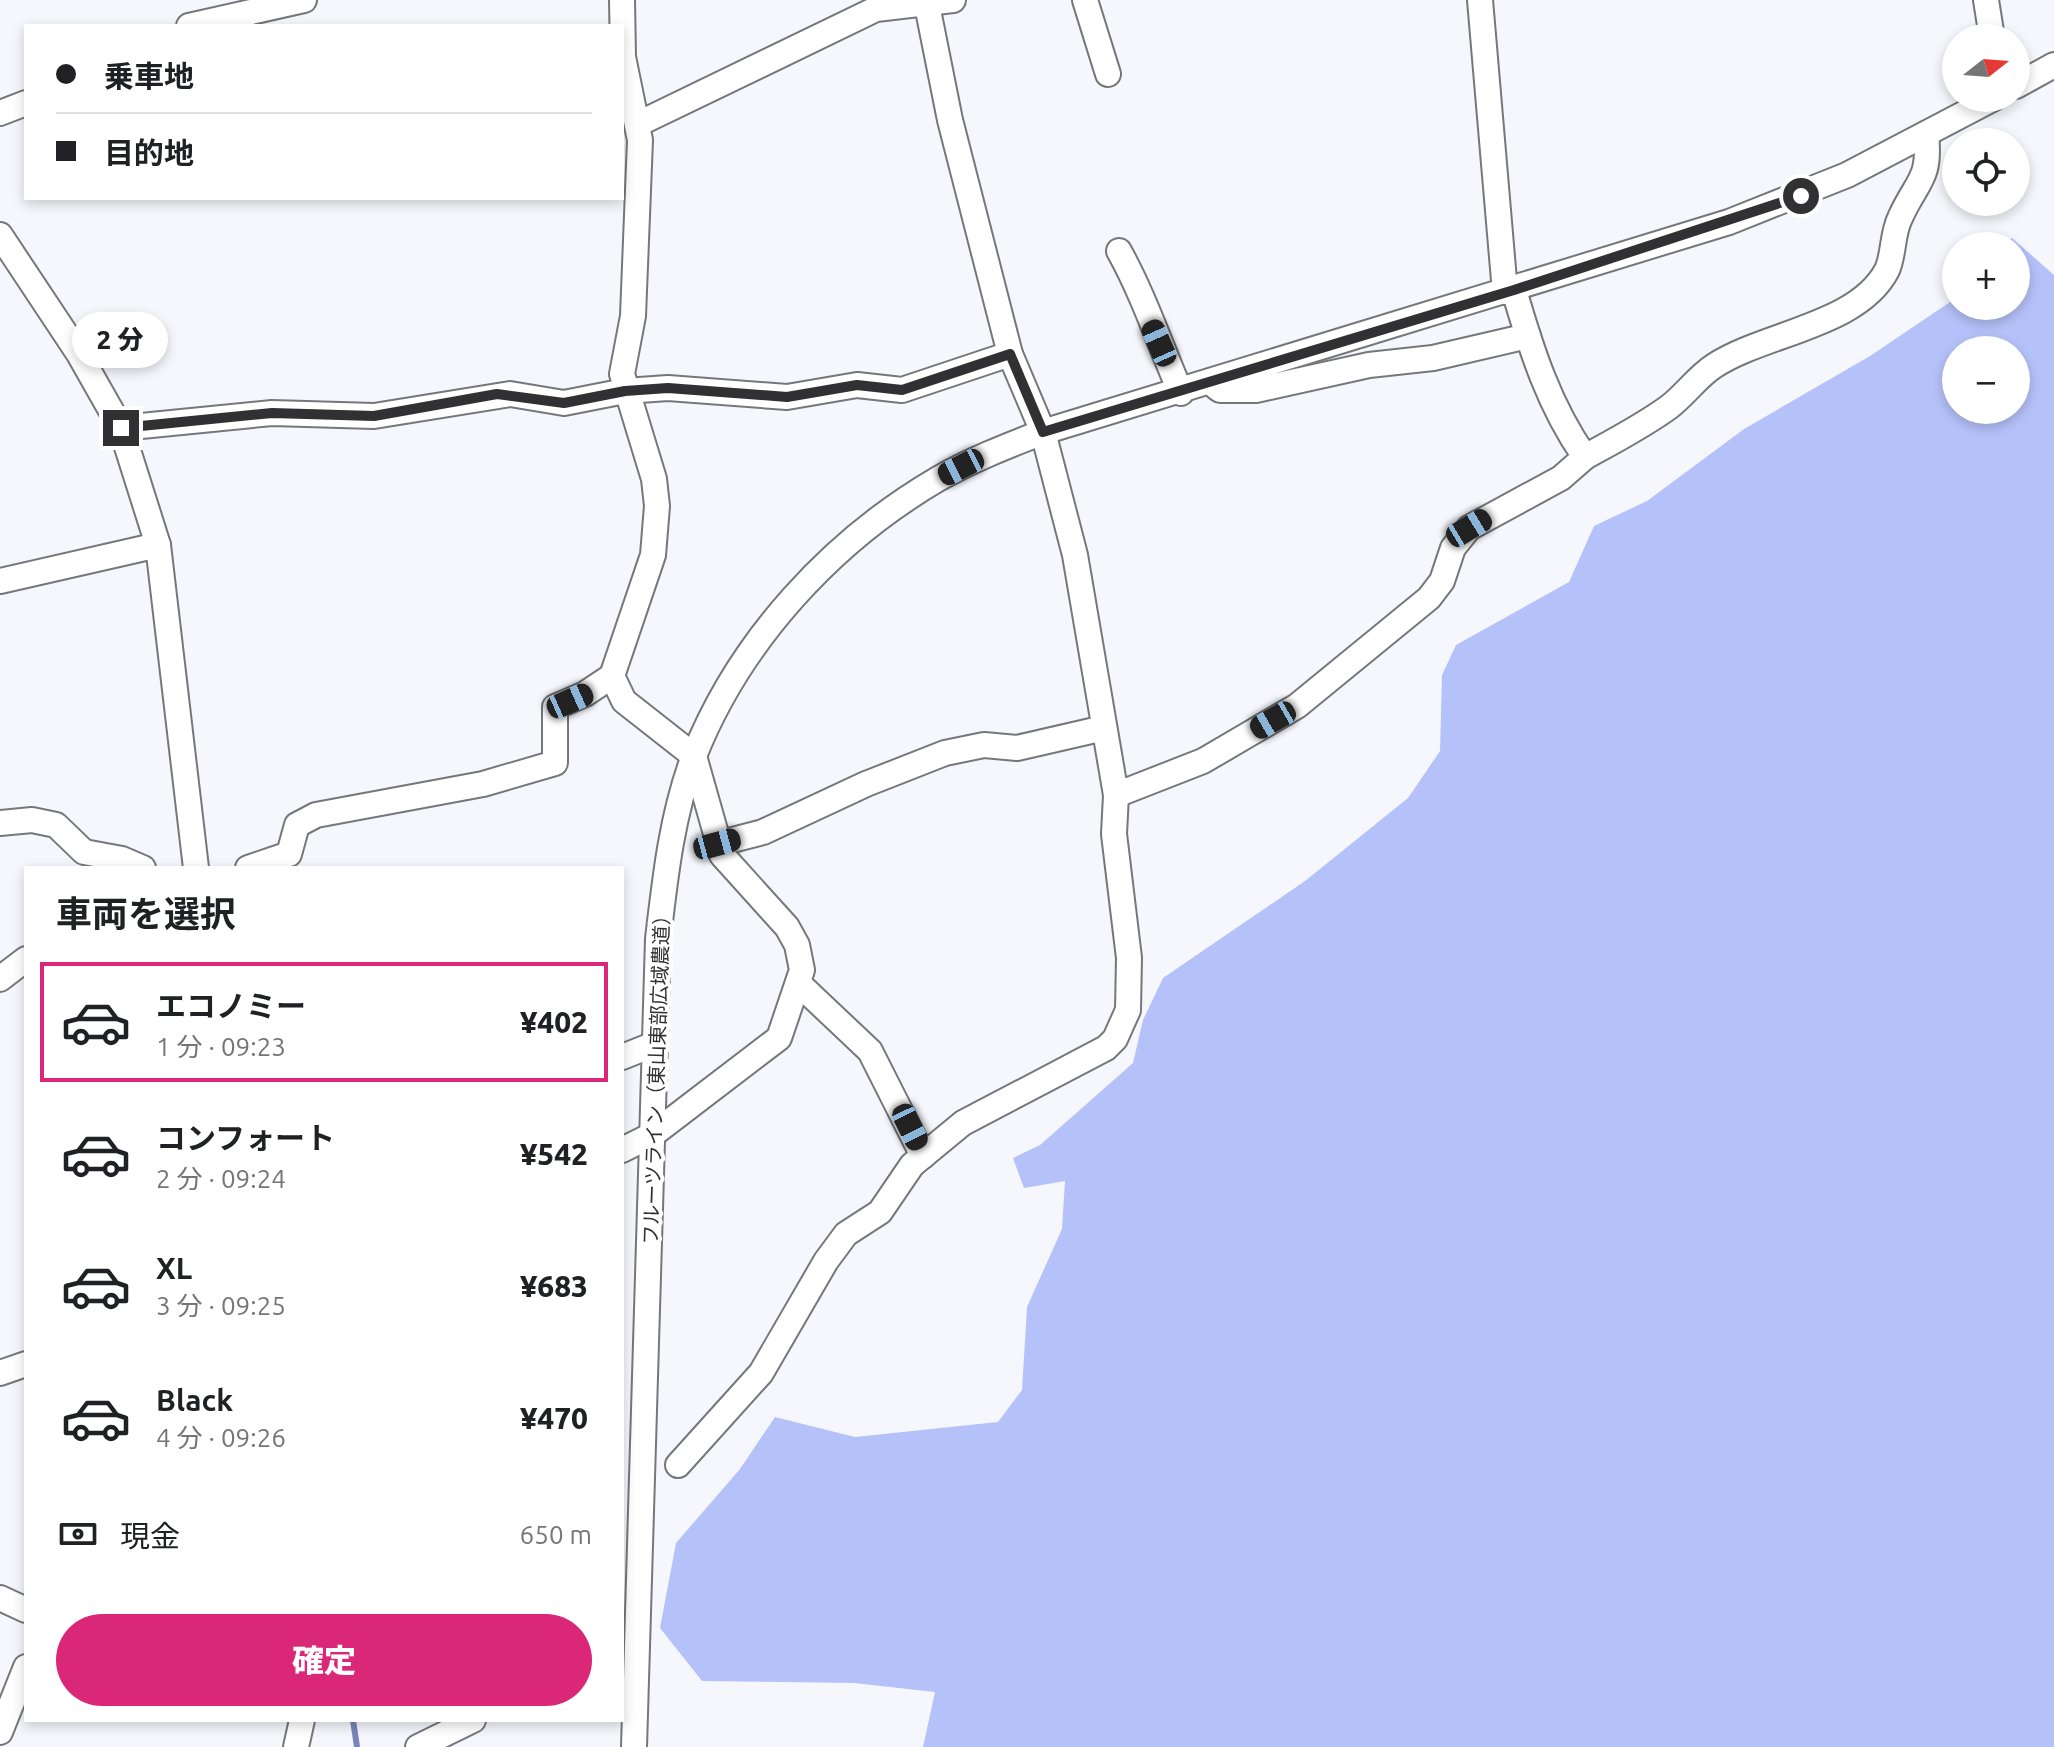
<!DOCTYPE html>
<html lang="ja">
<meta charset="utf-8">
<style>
body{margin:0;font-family:Ubuntu,"Noto Sans JP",sans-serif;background:#f2f2f2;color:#202124;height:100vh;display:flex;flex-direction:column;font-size:30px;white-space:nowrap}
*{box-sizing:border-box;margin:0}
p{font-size:26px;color:#757577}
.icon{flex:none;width:44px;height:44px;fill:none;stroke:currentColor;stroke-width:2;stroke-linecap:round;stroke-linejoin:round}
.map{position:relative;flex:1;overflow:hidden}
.sheet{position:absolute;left:24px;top:866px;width:600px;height:856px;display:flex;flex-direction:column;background:#fff;border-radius:0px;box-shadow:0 4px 12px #0003}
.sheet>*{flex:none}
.banner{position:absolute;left:24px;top:24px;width:600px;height:176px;border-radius:0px;box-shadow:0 4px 12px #0003;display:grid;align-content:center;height:176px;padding:0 32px;background:#fff}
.needle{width:52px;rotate:73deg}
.buttons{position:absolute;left:1942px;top:24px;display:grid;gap:16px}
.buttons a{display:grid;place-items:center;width:88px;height:88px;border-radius:50%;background:#fff;box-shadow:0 4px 12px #0003;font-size:40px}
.end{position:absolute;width:36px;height:36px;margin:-18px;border:10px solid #313133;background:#fff;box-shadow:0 0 0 4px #fff}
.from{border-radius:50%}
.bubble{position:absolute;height:56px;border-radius:28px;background:#fff;box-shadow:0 4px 12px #0003;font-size:26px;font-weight:800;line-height:56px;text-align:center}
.car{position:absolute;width:24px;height:48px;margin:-24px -12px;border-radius:10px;box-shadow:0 0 6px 2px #0007;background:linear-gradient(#222 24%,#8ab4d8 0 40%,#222 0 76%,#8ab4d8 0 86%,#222 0)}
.banner b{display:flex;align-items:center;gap:28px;height:76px;font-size:30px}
.banner b+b{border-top:2px solid #e0e0e0}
.banner i{width:20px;height:20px;background:#202124}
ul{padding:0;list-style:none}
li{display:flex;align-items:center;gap:24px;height:120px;margin:0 16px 12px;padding:0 16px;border:4px solid transparent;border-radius:0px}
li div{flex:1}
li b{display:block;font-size:30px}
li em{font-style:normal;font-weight:800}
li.on{border-color:#db2777}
li>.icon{width:72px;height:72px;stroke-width:1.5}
h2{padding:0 32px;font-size:36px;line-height:96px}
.pay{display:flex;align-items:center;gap:20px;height:88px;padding:0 32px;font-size:30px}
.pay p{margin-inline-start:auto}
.cta{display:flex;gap:16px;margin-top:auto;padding:16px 32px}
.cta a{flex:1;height:92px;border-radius:48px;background:#db2777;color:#fff;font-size:32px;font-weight:800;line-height:92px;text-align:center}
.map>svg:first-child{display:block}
</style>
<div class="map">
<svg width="2054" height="1747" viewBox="0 0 2054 1747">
<rect width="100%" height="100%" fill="#f5f7fc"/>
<path fill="#b5c2f9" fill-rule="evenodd" d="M2012 238 2054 275V1747H923L935 1692 854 1683 702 1681 660 1628 676 1543 740 1469 775 1417 855 1437 998 1422 1022 1390 1027 1307 1062 1229 1065 1181 1024 1188 1013 1158 1040 1145 1133 1063 1143 1020 1163 978 1305 881 1408 798 1440 751 1442 675 1456 645 1569 582 1594 526 1647 501 1744 429 1870 356 1956 298V306H2016V246H2002ZM1956 350H2016V410H1956Z"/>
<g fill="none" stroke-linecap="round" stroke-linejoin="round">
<polyline stroke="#7984ba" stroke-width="6" points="353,1720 357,1747"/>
<g stroke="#76777b" stroke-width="28">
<g id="minor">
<path d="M926 0 950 120 1010 354 1043 432 1075 555 1116 795 1203 761 1297 706 1429 598 1442 581 1453 548 1469 528 1561 478 1585 457C1549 406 1531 349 1514 290"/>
<polyline points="1085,0 1108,74"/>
<polyline points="1480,0 1505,292"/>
<polyline points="1986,0 1992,38"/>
<polyline points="189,26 304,0"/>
<polyline points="2016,86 2054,65"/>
<polyline points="0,113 26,103"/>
<polyline points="638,124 876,9 953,0"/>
<polyline points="0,235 79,354 121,428 158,545 196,868"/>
<path d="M1119 251C1144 296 1160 345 1181 393"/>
<polyline points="1216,387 1220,390 1256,390 1369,365 1433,358 1528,336"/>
<polyline points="121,428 272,413 374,416 510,394 564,403 625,391 668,388 787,397 857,385 902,390 1010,354"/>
<path d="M1585 457C1614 441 1643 426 1669 407 1685 395 1697 377 1714 366 1764 333 1858 326 1887 270 1894 255 1892 234 1900 218 1917 180 1931 180 1926 134"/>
<polyline points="0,581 158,545"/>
<polyline points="0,823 32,820 56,825 84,852 122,859 143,868"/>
<polyline points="717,844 763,832 866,784 945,753 984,745 1017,748 1104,728"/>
<polyline points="248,868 289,854 297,825 316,815 483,784 555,763 555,707 585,694 612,676"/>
<polyline points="0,979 26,959"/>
<polyline points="798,983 870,1051 923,1156"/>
<polyline points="622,1057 655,1044"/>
<polyline points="622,1150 652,1135 779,1038 802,970 797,945 787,927 722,855 694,756 624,701 612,676 653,555 657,506 654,479 622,374 633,316 640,140 623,57 622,0"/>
<polyline points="0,1373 26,1364"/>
<polyline points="678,1465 761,1373 826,1261 846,1234 880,1212 912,1165 963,1123 1106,1048 1115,1039 1128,1010 1129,958 1114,834 1116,795"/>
<polyline points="0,1598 26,1610"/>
<polyline points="0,1732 26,1667"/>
<polyline points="296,1747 302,1720"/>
<polyline points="418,1747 473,1720"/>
<path d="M634 1747 658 939C665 878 672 814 694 756 740 640 832 541 938 479 971 460 1007 446 1043 432L1729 222 1847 175 1994 98"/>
</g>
</g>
<use href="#minor" stroke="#fff" stroke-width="24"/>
</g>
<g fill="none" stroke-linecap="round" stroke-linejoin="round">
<polyline stroke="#313133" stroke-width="10" points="121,428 272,413 374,416 497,394 564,403 625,391 668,388 787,397 857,385 902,390 1010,354 1043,432 1514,290 1801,196"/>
</g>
<g text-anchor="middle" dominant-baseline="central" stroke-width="8" stroke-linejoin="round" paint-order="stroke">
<g font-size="20" fill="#313133" stroke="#fff">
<text transform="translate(656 1075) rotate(-88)">フルーツライン（東山東部広域農道）</text>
</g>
</g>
</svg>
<div class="buttons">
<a><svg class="needle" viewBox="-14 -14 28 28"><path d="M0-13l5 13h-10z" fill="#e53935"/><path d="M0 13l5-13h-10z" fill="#757577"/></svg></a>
<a><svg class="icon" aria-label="locate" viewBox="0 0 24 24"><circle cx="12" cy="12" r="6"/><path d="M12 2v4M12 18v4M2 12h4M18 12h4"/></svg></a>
<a>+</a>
<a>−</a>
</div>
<i class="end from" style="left:1801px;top:196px"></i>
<i class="end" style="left:121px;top:428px"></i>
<div class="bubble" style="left:72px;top:312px;width:96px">2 分</div>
<i class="car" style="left:1159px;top:343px;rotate:336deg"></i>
<i class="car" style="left:961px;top:467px;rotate:243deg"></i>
<i class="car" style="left:1469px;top:528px;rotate:59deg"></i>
<i class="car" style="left:570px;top:701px;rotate:66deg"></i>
<i class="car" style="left:1273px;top:720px;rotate:240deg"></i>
<i class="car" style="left:717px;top:844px;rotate:75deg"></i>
<i class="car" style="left:910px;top:1127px;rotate:154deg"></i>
<div class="banner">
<b><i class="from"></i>乗車地</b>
<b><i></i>目的地</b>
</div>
<section class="sheet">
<h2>車両を選択</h2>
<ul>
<li class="on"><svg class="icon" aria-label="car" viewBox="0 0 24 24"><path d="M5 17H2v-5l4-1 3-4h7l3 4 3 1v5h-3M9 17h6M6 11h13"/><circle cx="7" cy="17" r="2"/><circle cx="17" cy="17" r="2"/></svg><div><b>エコノミー</b><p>1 分 · 09:23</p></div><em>¥402</em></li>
<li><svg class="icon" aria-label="car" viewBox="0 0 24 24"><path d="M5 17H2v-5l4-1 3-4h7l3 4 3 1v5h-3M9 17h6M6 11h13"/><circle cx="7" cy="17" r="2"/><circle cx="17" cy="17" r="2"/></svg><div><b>コンフォート</b><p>2 分 · 09:24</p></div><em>¥542</em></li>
<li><svg class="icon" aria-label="car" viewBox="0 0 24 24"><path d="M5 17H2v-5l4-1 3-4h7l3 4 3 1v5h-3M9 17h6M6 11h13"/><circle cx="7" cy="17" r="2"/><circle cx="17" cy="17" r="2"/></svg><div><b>XL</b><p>3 分 · 09:25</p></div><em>¥683</em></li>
<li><svg class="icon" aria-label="car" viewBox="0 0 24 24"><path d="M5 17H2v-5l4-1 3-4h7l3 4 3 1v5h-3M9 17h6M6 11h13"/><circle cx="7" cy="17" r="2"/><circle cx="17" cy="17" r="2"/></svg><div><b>Black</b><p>4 分 · 09:26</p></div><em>¥470</em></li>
</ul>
<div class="pay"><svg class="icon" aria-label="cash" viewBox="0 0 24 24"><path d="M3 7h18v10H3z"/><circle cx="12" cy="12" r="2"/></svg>現金<p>650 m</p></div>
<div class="cta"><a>確定</a></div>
</section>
</div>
